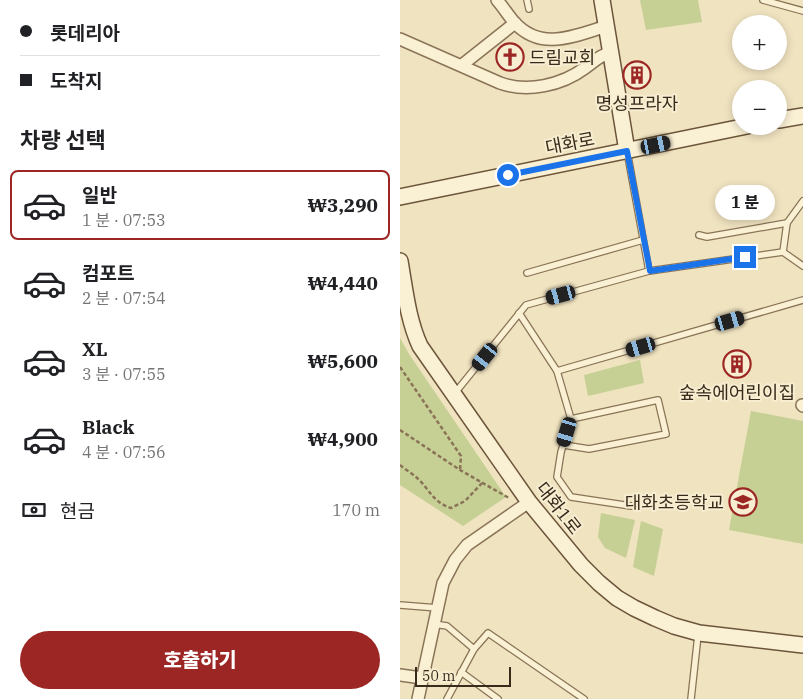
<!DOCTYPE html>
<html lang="ko">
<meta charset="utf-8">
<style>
body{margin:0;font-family:"IBM Plex Serif","Noto Sans KR",serif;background:#f6f6f6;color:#202124;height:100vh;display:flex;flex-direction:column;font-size:19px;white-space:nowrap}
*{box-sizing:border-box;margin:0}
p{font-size:16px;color:#757577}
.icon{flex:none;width:28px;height:28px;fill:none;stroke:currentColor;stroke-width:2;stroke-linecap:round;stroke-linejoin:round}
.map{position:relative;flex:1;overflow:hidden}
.drawer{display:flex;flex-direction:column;background:#fff;width:400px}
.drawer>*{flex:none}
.guide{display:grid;align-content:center;height:110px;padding:0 20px;background:#fff}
.buttons{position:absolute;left:332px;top:15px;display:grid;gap:10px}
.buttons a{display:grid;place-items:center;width:55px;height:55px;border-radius:50%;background:#fff;box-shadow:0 2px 8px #0003;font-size:25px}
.scale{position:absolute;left:15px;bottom:12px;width:96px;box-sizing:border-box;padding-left:5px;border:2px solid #392b1c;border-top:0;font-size:14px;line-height:18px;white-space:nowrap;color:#392b1c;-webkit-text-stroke:4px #f7edd0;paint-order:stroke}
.end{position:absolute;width:22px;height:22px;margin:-11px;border:6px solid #1a73e8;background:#fff;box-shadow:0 0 0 2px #fff}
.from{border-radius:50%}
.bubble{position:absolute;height:35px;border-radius:18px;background:#fff;box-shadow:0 2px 8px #0003;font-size:16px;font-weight:800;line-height:35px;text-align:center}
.car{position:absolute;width:15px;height:30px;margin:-15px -8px;border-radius:6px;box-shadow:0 0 4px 1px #0007;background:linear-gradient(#222 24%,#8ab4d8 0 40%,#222 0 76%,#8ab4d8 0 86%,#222 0)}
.guide b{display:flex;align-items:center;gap:18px;height:48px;font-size:19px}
.guide b+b{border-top:1px solid #e0e0e0}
.guide i{width:12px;height:12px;background:#202124}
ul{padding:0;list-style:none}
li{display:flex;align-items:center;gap:15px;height:70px;margin:0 10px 8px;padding:0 10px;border:2px solid transparent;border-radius:8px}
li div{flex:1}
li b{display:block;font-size:19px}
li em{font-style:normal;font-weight:800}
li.current{border-color:#9c2624}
li>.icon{width:45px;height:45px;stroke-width:1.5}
h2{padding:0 20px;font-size:22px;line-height:60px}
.pay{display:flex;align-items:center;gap:12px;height:55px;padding:0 20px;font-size:19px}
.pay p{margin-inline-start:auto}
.primary-button{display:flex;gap:10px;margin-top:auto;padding:10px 20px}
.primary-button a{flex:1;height:58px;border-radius:30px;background:#9c2624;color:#fff;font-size:20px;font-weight:800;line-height:58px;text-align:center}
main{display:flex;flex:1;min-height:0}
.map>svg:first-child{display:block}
</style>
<main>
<section class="drawer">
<div class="guide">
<b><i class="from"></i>롯데리아</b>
<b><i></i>도착지</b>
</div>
<h2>차량 선택</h2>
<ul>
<li class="current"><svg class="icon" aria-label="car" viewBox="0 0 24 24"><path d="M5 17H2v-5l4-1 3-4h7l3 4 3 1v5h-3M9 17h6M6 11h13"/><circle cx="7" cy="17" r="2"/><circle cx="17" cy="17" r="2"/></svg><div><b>일반</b><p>1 분 · 07:53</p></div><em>₩3,290</em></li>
<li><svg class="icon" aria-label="car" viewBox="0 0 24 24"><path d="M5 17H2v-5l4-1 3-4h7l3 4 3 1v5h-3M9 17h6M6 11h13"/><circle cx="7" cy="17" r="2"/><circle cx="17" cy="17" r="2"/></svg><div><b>컴포트</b><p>2 분 · 07:54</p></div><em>₩4,440</em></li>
<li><svg class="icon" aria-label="car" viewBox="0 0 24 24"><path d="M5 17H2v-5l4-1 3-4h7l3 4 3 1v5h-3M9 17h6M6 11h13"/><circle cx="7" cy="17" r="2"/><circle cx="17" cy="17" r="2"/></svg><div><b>XL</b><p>3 분 · 07:55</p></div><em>₩5,600</em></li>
<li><svg class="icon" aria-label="car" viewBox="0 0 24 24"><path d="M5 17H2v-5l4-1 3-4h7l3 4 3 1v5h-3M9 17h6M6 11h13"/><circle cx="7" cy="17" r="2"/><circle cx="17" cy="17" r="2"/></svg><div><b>Black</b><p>4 분 · 07:56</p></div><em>₩4,900</em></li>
</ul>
<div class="pay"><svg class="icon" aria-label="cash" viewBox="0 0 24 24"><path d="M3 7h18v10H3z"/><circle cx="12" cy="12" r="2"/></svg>현금<p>170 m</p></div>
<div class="primary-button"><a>호출하기</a></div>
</section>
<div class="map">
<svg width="403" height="699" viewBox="0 0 403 699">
<rect width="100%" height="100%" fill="#f0e3c0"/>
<g fill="#c6cf94">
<polygon points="240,0 298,0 302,22 246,30"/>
<polygon points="0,338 9,354 106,497 63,526 0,485"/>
<polygon points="240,360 244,383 188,396 184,375"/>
<polygon points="351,411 403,421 403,544 329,530"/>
<polygon points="201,513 235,520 226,558 205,548 198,537"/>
<polygon points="241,521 263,529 254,576 233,567"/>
</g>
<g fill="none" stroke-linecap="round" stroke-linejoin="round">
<g stroke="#8a7457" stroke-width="8">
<g id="lane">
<polyline points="127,0 129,9"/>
<polyline points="363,0 403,11"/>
<polyline points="227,151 249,271"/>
<polyline points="403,201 387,223 383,252 403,266"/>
<polyline points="299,235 307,237 387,223"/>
<polyline points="127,273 243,240"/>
<polyline points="119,313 157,371 171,419 161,452 157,477 171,497 231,506"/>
<polyline points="157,371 403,300"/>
<polyline points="55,393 126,305 249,271 383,252"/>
<polyline points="164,445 189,449 266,434 258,400 171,419"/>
<polyline points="0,605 38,608"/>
<polyline points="34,624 47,626 74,649"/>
<polyline points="61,672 98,699"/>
<polyline points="47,699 74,649 88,633 184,699"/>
<polyline points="291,699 298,635"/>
</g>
</g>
<g stroke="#8a7457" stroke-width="14">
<g id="street">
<path d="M97 0C103 7 108 15 114 22 141 52 174 36 207 26"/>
<path d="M0 39 100 83C128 93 162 85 185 68 195 61 200 55 212 52"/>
<polyline points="62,65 115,23"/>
<polyline points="402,405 403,406"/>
<polyline points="0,675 22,678"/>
<polyline points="18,699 43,583 55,560 67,545 129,502"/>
</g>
</g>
<g stroke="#6c553a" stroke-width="18">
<g id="secondary">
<polyline points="202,0 227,151"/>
<polyline points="379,120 403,116"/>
<polyline points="0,197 347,126"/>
<path d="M0 261C5 290 8 320 20 346L129 502 181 565 199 583 217 598 234 608 255 618 274 626 299 633 403 645"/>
</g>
</g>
<g stroke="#8a7457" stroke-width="2.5" stroke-dasharray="4 2.5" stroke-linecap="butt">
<polyline points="0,367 61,456 60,470"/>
<polyline points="0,430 60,470 109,498"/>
<path d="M0 465C5 469 11 473 16 477 30 489 32 502 51 508L65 501 82 483"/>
</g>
<use href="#lane" stroke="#faf0d4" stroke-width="5.5"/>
<use href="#street" stroke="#faf0d4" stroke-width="11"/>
<use href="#secondary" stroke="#faf0d4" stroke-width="15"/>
</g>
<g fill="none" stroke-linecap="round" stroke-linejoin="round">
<polyline stroke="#1a73e8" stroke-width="6" points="108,175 227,151 250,271 345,257"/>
</g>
<defs>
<g id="church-ring" transform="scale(1.4375)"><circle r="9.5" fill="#f7edd0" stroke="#9c2624" stroke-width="1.5"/><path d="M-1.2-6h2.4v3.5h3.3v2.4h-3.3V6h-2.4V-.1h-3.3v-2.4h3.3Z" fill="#9c2624"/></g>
<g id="building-ring" transform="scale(1.4375)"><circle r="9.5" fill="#f7edd0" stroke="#9c2624" stroke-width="1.5"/><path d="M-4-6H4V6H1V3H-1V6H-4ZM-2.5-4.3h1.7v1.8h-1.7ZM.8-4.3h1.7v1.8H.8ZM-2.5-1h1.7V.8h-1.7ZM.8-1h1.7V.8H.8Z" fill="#9c2624"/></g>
<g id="school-ring" transform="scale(1.4375)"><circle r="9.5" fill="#f7edd0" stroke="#9c2624" stroke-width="1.5"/><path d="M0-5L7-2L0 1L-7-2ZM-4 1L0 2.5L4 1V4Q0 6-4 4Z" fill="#9c2624"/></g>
</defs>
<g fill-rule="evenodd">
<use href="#church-ring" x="110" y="57"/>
<use href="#building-ring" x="237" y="75"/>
<use href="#building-ring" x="337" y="364"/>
<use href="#school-ring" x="343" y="502"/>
</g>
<g text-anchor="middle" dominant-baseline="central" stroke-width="4" stroke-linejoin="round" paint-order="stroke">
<g font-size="18" fill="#392b1c" stroke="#f7edd0">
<text x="129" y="57" text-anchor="start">드림교회</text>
<text x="237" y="103">명성프라자</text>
<text x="337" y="392">숲속에어린이집</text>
<text x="324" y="502" text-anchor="end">대화초등학교</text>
</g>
<g font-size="18" fill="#392b1c" stroke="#f7edd0">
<text transform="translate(170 143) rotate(-11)">대화로</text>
<text transform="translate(159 508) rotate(52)">대화1로</text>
</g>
</g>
</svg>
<div class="buttons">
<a>+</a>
<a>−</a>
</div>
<div class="scale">50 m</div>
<i class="end from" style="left:108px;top:175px"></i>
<i class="end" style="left:345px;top:257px"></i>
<div class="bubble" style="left:315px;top:185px;width:60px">1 분</div>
<i class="car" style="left:256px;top:145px;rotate:78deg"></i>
<i class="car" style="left:161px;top:295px;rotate:255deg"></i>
<i class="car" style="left:330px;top:321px;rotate:74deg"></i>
<i class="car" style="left:241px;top:347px;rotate:254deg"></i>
<i class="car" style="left:85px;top:357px;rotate:219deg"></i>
<i class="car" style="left:167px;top:432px;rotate:197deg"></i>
</div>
</main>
